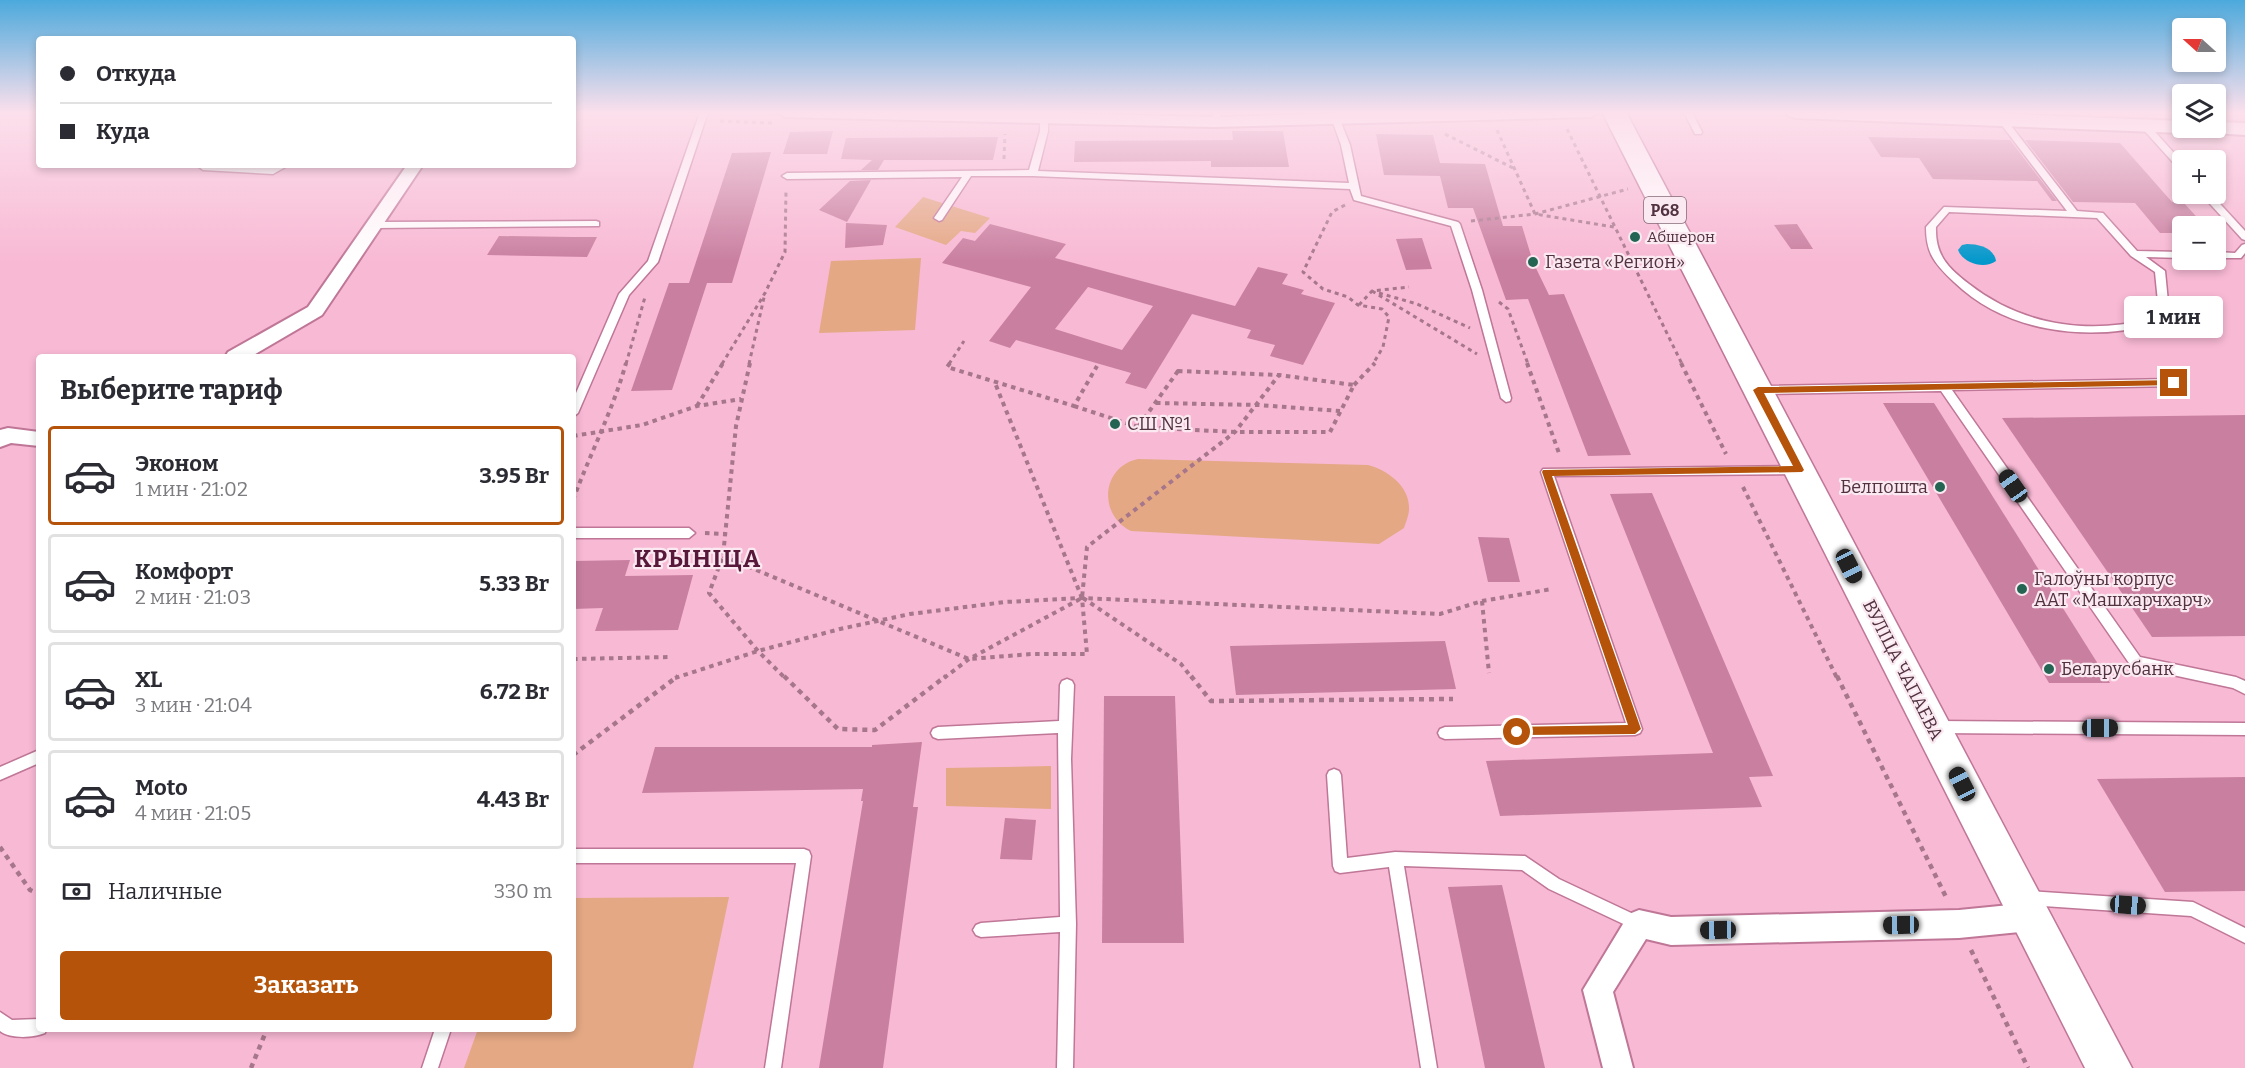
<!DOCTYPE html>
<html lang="ru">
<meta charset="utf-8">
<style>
body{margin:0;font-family:Bitter,serif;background:#f7f7f7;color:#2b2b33;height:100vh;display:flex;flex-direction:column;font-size:22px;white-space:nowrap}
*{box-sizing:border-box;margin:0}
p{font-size:20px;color:#7c7c81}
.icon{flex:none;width:33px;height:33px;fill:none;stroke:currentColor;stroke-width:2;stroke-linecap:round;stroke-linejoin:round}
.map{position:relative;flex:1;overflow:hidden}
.side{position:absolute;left:36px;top:354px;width:540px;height:678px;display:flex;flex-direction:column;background:#fff;border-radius:6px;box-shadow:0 3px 9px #0003}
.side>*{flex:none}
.guide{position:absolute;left:36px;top:36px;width:540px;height:132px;border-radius:6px;box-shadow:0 3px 9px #0003;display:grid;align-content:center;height:132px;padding:0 24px;background:#fff}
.needle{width:39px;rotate:291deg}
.controls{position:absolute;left:2172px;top:18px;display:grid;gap:12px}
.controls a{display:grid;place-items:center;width:54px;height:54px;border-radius:6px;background:#fff;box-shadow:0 3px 9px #0003;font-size:30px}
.end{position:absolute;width:27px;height:27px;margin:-14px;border:8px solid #b45309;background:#fff;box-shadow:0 0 0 3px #fff}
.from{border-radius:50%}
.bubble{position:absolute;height:42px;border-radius:6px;background:#fff;box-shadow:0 3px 9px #0003;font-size:20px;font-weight:700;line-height:42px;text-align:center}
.car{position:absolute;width:18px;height:36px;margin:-18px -9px;border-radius:8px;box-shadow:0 0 4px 2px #0007;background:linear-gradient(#222 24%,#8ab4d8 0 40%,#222 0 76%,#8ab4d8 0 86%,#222 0)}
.guide b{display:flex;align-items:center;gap:21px;height:57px;font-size:22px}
.guide b+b{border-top:2px solid #e1e1e2}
.guide i{width:15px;height:15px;background:#2b2b33}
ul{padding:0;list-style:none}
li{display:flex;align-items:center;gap:18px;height:99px;margin:0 12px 9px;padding:0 12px;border:3px solid #e1e1e2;border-radius:6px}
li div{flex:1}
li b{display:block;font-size:22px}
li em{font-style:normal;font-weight:700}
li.current{border-color:#b45309}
li>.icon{width:54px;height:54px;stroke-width:1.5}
h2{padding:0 24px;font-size:27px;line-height:72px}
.pay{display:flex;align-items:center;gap:15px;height:66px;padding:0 24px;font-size:22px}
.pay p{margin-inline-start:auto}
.action{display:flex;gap:12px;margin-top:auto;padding:12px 24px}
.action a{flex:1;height:69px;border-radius:6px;background:#b45309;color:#fff;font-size:24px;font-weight:700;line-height:69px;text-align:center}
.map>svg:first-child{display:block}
</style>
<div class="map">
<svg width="2245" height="1068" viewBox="0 0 2245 1068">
<rect width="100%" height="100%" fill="#f8b9d4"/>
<g fill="#e4a884">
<polygon points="923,197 990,218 975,233 961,231 946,245 895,227"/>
<polygon points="921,258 915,330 819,333 831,261"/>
<path d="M1138 459 1368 465C1387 470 1410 486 1409 509 1409 515 1406 522 1404 528L1379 544 1131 531C1098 515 1101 467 1138 459Z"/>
<polygon points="1051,766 1051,809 946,806 946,768"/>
<polygon points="729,897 693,1068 464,1068 478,1029 573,1029 573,898"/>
</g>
<path fill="#0398cb" d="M1967 244C1979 244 1994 248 1996 261 1984 270 1963 263 1958 250L1962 245Z"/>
<g fill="#c97fa0" fill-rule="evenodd">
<polygon points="833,131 827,154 783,154 790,132"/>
<polygon points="1232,131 1283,131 1289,167 1211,167 1211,161 1074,162 1075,141 1233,140"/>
<polygon points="1376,134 1433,135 1440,163 1485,164 1503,226 1522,226 1533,262 1549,295 1564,294 1631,455 1588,456 1528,299 1506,300 1473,208 1448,208 1440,176 1384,175"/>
<polygon points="998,137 993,160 884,160 878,170 861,170 872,160 841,159 846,138"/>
<polygon points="1868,137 2010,140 2057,201 2052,201 2037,181 1933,179 1919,158 1881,157"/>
<polygon points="2025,140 2120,143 2172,202 2183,202 2205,226 2182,226 2182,233 2160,233 2135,203 2073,202"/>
<polygon points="771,152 732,283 689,283 732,153"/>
<polygon points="871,180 847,222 819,210 850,181"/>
<polygon points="846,223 887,225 883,245 845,248"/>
<path d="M990 224 1066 244 1055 258 1235 306 1258 267 1288 274 1282 284 1304 290 1301 294 1335 303 1303 365 1270 356 1275 345 1247 338 1251 330 1192 314 1146 389 1125 383 1131 373 1016 340 1010 348 989 341 1031 287 942 263 963 238 975 241ZM1088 287 1153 306 1122 350 1055 329Z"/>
<polygon points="1797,224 1813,249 1791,249 1774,225"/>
<polygon points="499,236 573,237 597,237 587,257 487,255"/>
<polygon points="1422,238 1432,269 1406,270 1396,239"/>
<polygon points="669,283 707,283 672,390 631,391"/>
<polygon points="1883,403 1934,403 2110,683 2049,683"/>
<polygon points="2245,415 2245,636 2152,637 2002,418"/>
<polygon points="1652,493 1773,776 1749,777 1762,807 1500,816 1486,761 1713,753 1610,494"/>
<polygon points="1478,537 1509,538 1520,582 1488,582"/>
<polygon points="630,560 625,576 693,575 678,630 595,631 603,608 573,609 573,561"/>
<polygon points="1445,641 1456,689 1236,695 1230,646"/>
<polygon points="1104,696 1175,696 1184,943 1102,943"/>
<polygon points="922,742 913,807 918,807 883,1068 819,1068 863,801 861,801 863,789 642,793 655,747 872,747 872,745"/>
<polygon points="2245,777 2245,891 2165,892 2097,779"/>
<polygon points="1005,818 1036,820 1032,860 1000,859"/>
<polygon points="1502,885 1545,1068 1485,1068 1448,887"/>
</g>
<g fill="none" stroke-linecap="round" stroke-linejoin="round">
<g stroke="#bf7697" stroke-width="3">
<g id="service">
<polygon points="700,112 708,112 658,262 629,295 578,413 573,417 573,400 619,294 648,261"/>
<polygon points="1214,112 1222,112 1218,122 1214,125 1210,122"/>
<polygon points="1684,112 1692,112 1702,132 1701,134 1695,134"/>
<polygon points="1044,115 1048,118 1048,131 1038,171 1349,183 1341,145 1331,117 1338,115 1350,145 1361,196 1458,222 1460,224 1482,290 1511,398 1510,401 1506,402 1501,398 1472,290 1451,226 1354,200 1350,189 1033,176 971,176 942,220 939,221 934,218 962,177 787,179 782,176 787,173 1029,170 1040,131 1040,118"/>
<path d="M2002 117 2005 118 2077 211 2103 213 2137 251 2182 252V258L2146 257 2165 271 2168 302 2156 324C2087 342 2007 333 1954 282 1935 264 1926 254 1926 227L1944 207 2067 211 1998 120ZM1949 212 2097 218 2131 256 2155 272 2158 302 2148 320C2085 334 2021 325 1969 284 1948 268 1935 255 1936 227Z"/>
<polygon points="2145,123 2148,124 2182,162 2182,170 2179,169 2142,128 2141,126"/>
<polygon points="200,165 272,168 278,165 289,165 273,174 203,170 199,167"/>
<polygon points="2201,194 2211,194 2245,231 2245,240 2242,239"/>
<polygon points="596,221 599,222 599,226 374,228 369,225 374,222"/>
<polygon points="2245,244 2245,253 2241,258 2216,258 2216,252 2235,253 2242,245"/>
<polygon points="2174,379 2179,383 2178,386 1952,390 2140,657 2236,677 2245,681 2245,694 2233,688 2131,666 1941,391 1759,394 1754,390 1759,386"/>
<polygon points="1798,466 1804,470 1798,474 1554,476 1642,729 1640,733 1635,735 1445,739 1440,737 1438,733 1440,729 1445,727 1626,723 1541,472 1543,469"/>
<polygon points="573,528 689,528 695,533 689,538 573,538"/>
<polygon points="1067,679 1072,681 1074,685 1071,759 1076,924 1073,1068 1057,1068 1060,932 981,937 976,935 973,930 976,925 981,923 1060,917 1058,733 938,739 933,737 931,733 933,729 938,727 1059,721 1060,685 1062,681"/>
<polygon points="1936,721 2245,723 2245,735 1936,733 1931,731 1929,727 1931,723"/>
<polygon points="39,750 39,763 0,780 0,767"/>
<polygon points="1334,769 1339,771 1341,775 1347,858 1395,852 1525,856 1559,879 1644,919 1647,924 1644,929 1639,931 1634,929 1549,889 1522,870 1404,866 1437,1068 1421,1068 1389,867 1340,873 1335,871 1333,866 1327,775 1329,771"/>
<polygon points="573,849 804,849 809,851 811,856 781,1068 765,1068 796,863 573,863"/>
<polygon points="2028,891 2193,902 2245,928 2245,943 2191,916 2028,905 2023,903 2020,898 2023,893"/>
<path d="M0 1012 12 1020 39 1019V1029H46L45 1033C33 1038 10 1039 0 1031Z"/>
<polygon points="435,1029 451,1029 438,1068 422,1068"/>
</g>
</g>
<g stroke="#bf7697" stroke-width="4">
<g id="minor">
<polygon points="777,112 997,112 1214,117 1405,112 1599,112 1591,117 1214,127 785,117"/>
<polygon points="407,165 423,165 322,315 250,357 225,357 228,352 308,307"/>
<polygon points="8,428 39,432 39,446 11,443 0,447 0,430"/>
<polygon points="2030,903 2040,907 2044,917 2040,927 2030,931 1959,938 1671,945 1646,939 1613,992 1633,1068 1603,1068 1583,990 1629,914 1639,910 1671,917 1959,910"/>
</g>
</g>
<g stroke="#bf7697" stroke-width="4">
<g id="tertiary">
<polygon points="1786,112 1956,112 2182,121 2182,128 2192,128 2189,131 2182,133 1796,118 1789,116"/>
<polygon points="2216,122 2245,123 2245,135 2198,132 2195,128 2216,128"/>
</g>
</g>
<g stroke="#bf7697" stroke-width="3">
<polygon id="primary" points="1602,112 1626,112 2132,1068 2085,1068"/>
</g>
<g stroke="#a6768b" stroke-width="3" stroke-dasharray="4 4" stroke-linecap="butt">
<polyline points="720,121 772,123"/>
<polyline points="1567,129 1682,364"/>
<polyline points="1497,130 1535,214 1614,227"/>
<polyline points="1445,134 1513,168"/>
<polyline points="1004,159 1005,134"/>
<polyline points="1345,205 1332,212 1303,272 1323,289 1348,297 1358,305 1382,309 1389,317 1383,347 1373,364"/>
<polyline points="1471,221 1535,214 1628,189"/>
<polyline points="1372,291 1477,354"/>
<polyline points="1379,293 1417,304 1470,328"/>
<polyline points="1499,302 1508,309 1528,364"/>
<polyline points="1359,305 1372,291 1409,287"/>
<polyline points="626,364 645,297"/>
<polyline points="722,364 765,293 785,252 786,190"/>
<polyline points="749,364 765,293"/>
<polyline points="949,364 964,341"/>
</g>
<g stroke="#a6768b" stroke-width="4" stroke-dasharray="4.5 4.5" stroke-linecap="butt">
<polyline points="750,363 736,426 723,556 709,593 758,651 785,678"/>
<polyline points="950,363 947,367 1074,406 1097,366"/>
<polyline points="1527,363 1560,456"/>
<polyline points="1681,363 1726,454"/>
<polygon points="1178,371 1279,375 1354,385 1330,432 1235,432 1138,427"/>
<polyline points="1354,385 1375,363"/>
<polyline points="1156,403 1258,405 1340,411"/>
<polyline points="697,406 723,363"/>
<polyline points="1074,406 1138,427"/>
<polyline points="573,436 642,425 697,406 741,399"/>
<polyline points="1743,487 1837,678"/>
<path d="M573 500C590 454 613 410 626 363"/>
<polyline points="705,533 725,534"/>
<polyline points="723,556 969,659 1032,654 1087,654 1082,598 995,383"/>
<polyline points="1083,598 1181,664 1192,678"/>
<polyline points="1482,601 1552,589"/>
<polyline points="573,659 672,657"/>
<polyline points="675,678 758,651 840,629 910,614 1005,602 1082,598 1440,614 1482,601 1489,673"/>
<polyline points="944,678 969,659 1082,598 1087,547 1235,432 1279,375"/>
</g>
<g stroke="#a6768b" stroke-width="4.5" stroke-dasharray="5 5" stroke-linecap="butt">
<polyline points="784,676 838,729 875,730 946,676"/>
<polyline points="1191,676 1211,701 1453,699"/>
<polyline points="1837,676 1946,897"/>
<polyline points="573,755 678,676"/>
<polyline points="0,847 30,890 39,894"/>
<polyline points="1971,950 2028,1068"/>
<polyline points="251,1068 267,1029"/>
</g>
<use href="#service" fill="#fff" fill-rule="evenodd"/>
<use href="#minor" fill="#fff" fill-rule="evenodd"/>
<use href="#tertiary" fill="#fff" fill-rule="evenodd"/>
<use href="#primary" fill="#fff" fill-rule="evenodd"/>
</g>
<linearGradient id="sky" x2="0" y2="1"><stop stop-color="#4ca9dc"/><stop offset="0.43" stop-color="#fce0ec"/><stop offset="1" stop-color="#fce0ec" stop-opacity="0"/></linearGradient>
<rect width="2245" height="262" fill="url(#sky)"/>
<polygon fill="#b45309" points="2174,380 2177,381 2177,385 1764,393 1804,470 1802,472 1552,476 1641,729 1635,734 1513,735 1513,728 1517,727 1628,725 1542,472 1543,470 1793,466 1753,390 1758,387"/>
<g fill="#246453" stroke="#fae9f0" stroke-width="2">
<circle cx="1635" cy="237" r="6"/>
<circle cx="1533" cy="262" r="6"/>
<circle cx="1115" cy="424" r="6"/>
<circle cx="1940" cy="487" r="6"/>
<circle cx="2022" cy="589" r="6"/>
<circle cx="2049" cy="669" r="6"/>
</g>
<g text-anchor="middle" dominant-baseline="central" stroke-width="4.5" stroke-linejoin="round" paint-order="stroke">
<g font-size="15" fill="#523240" stroke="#fae9f0" text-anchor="start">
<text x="1647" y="237">Абшерон</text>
</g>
<rect fill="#fae9f0" stroke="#846975" stroke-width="1.5" x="1644" y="197" width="42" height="26" rx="4.5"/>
<g font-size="16" font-weight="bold" fill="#523240">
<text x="1665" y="210">Р68</text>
</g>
<g font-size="18" fill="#523240" stroke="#fae9f0" text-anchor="start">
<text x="1545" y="262">Газета «Регион»</text>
<text x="1127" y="424">СШ №1</text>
<text x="1928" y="487" text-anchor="end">Белпошта</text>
<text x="2034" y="579">Галоўны корпус<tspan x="2034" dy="21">ААТ «Машхарчхарч»</tspan></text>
<text x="2061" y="669">Беларусбанк</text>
</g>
<g font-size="18" fill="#523240" stroke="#fae9f0">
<text transform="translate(1903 670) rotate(63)">ВУЛІЦА ЧАПАЕВА</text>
</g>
<g font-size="24" font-weight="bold" letter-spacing="1.5" fill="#58183a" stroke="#fae9f0">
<text x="698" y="559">КРЫНІЦА</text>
</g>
</g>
</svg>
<div class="controls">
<a><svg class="needle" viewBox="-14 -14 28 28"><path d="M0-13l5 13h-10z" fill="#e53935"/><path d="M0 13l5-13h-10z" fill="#7c7c81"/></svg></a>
<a><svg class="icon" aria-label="layers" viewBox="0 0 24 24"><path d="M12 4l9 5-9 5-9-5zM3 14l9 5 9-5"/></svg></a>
<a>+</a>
<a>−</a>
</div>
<i class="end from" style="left:1517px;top:732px"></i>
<i class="end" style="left:2174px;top:383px"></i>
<div class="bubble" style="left:2124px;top:296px;width:99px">1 мин</div>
<i class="car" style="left:2013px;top:486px;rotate:325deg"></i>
<i class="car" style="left:1849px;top:566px;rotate:153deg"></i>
<i class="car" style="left:2100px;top:728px;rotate:90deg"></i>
<i class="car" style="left:1962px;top:784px;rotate:333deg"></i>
<i class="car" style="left:2128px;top:905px;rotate:94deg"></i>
<i class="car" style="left:1901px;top:925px;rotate:269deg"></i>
<i class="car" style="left:1718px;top:930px;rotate:269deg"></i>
<div class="guide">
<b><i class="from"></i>Откуда</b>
<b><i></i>Куда</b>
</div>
<section class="side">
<h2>Выберите тариф</h2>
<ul>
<li class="current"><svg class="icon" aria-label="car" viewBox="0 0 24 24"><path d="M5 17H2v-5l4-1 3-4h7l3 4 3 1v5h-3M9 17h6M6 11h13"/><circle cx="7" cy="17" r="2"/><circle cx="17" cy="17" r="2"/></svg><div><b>Эконом</b><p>1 мин · 21:02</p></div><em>3.95 Br</em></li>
<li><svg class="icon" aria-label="car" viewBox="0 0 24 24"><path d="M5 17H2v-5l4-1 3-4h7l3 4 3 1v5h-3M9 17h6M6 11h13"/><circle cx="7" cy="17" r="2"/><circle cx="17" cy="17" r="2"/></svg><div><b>Комфорт</b><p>2 мин · 21:03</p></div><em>5.33 Br</em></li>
<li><svg class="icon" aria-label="car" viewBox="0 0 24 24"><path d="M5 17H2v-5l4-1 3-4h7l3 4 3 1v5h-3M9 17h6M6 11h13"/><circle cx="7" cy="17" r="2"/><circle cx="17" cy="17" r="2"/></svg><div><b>XL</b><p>3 мин · 21:04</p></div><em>6.72 Br</em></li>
<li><svg class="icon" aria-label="car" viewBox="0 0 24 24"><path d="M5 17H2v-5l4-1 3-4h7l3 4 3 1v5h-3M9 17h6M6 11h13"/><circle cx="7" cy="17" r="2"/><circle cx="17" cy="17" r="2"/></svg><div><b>Moto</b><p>4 мин · 21:05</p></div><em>4.43 Br</em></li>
</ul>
<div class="pay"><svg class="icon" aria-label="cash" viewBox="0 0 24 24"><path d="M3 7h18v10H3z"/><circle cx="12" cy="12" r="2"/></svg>Наличные<p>330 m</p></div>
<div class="action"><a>Заказать</a></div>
</section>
</div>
